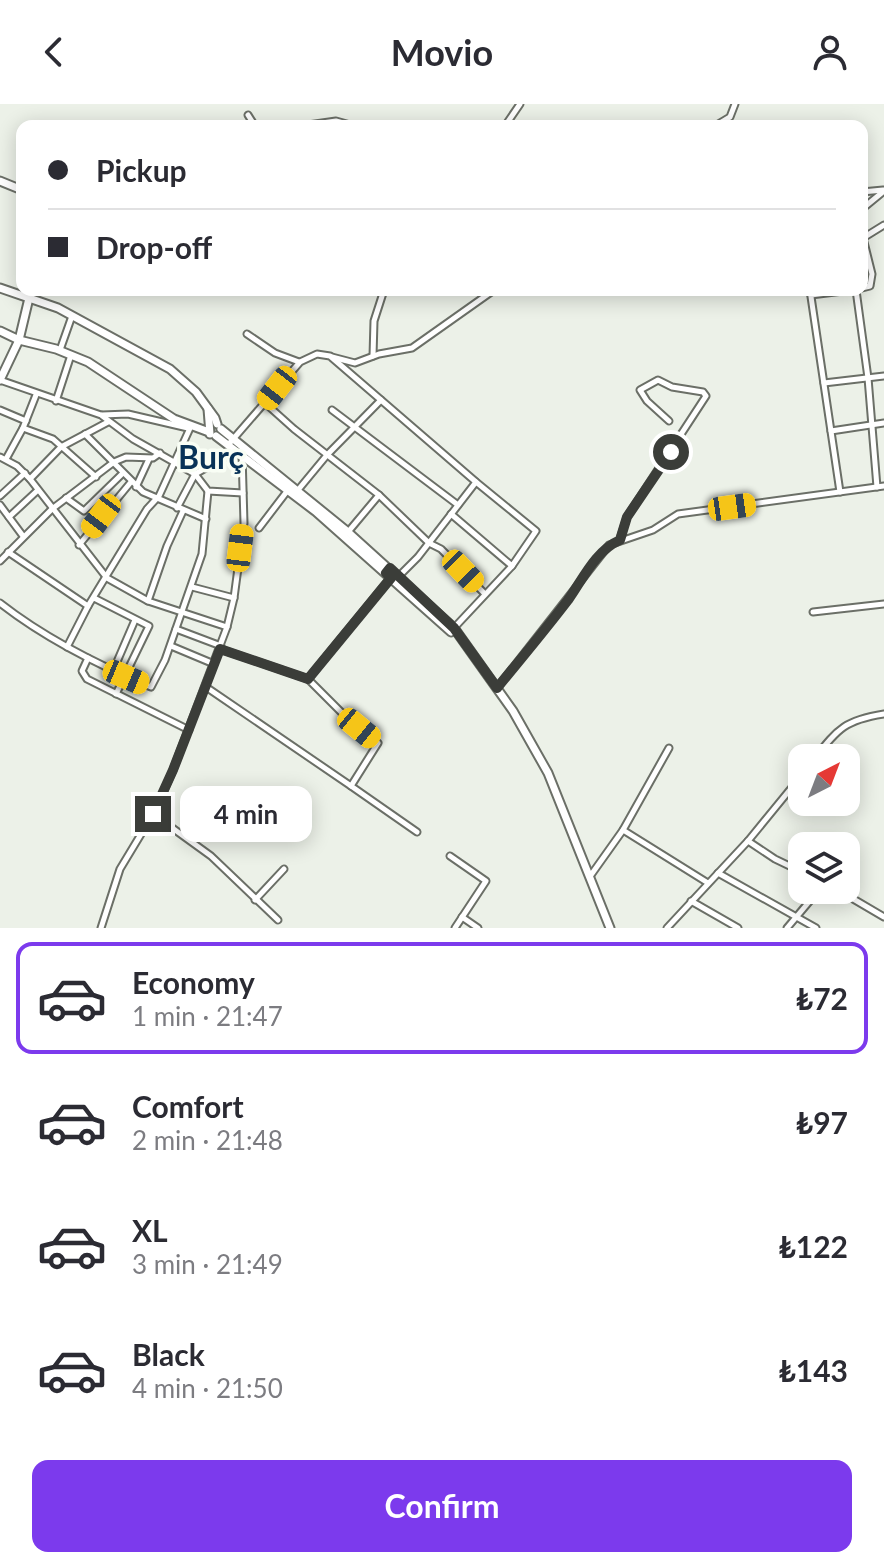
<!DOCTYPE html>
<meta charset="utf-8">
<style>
body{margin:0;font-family:Lato,sans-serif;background:#f2f2f3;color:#2b2b33;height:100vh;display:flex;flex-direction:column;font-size:30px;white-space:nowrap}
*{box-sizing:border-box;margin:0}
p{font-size:26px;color:#7c7c81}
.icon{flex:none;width:44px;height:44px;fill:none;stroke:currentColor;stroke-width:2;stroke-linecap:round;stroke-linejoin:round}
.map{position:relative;height:824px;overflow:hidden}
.sheet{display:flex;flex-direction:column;background:#fff;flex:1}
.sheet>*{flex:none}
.banner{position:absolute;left:16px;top:16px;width:852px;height:176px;border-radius:16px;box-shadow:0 4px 20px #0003;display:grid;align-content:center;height:176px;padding:0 32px;background:#fff}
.needle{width:52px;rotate:42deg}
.fabs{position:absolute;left:788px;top:640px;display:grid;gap:16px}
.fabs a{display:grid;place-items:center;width:72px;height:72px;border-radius:16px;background:#fff;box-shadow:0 4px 20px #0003;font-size:40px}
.end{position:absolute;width:36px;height:36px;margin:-18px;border:10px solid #3b3d39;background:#fff;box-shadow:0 0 0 4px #fff}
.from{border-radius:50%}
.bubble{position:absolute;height:56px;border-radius:16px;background:#fff;box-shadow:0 4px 20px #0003;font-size:26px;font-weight:700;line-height:56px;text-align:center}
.car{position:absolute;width:24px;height:48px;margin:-24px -12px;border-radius:10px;box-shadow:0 0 6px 2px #0007;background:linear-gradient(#f5c518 24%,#345 0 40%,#f5c518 0 76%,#345 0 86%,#f5c518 0)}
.banner b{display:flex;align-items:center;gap:28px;height:76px;font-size:30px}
.banner b+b{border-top:2px solid #e1e1e2}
.banner i{width:20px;height:20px;background:#2b2b33}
ul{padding:14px 0 0;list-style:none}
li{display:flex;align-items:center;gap:24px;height:112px;margin:0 16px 12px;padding:0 16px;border:4px solid transparent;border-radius:16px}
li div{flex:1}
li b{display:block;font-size:30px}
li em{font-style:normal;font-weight:700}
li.active{border-color:#7c3aed}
li>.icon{width:72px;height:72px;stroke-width:1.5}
.cta{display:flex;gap:16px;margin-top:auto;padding:16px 32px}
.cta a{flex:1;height:92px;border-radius:16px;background:#7c3aed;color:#fff;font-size:32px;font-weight:700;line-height:92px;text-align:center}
header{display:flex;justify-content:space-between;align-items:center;height:104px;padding:0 32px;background:#fff;font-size:36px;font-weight:700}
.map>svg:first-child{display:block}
</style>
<header><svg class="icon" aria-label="back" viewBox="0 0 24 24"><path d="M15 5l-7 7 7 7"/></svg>Movio<svg class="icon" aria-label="person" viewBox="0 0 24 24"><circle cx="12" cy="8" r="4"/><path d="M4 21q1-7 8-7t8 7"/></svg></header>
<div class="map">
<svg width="884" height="824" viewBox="0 0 884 824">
<rect width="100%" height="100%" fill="#ecf1e8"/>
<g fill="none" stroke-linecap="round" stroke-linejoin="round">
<g stroke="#6b6f67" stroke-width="9">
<g id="street">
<polyline points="248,11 255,22"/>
<polyline points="274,22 281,22"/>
<polyline points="301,22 336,17 354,22"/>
<polyline points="505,22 520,0"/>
<polyline points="715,22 730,13 735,0"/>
<polyline points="862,88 883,86"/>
<polyline points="862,105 884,87"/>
<polyline points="863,134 884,121"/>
<polyline points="862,184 870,182 872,170 863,134"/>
<polyline points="810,186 840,388"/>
<polyline points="856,186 868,274 877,383"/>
<polyline points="811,191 851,186"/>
<polyline points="247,230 275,249 299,258"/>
<polyline points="60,246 72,212"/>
<polyline points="373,252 374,217 384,186"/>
<polyline points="332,253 355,259 379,250 412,244 494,186"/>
<polyline points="0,276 101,311 133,335 195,370 208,387 243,389"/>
<polyline points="824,279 884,272"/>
<polyline points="56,297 71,251"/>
<polyline points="265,299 294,325 379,391 429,439 441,445 484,489"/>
<polyline points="0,306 26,317"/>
<polyline points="332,306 458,401"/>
<polyline points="102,311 128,310 188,324"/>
<polyline points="23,324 53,335 96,373"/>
<polyline points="831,327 884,319"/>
<polyline points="85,330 143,388 206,415"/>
<polyline points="228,341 300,258 317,250 330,252 476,378 536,427 512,462 451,410"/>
<polyline points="0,353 17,362 30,375 107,474 148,497 227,523"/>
<polyline points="6,355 23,324 36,291"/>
<polyline points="30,375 61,343 108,318"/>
<polyline points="136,383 149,355"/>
<polyline points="298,386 327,351 381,296"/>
<polyline points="0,392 25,369"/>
<polyline points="66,394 84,407 123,369"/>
<polyline points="0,401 23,432"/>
<polyline points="177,404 195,370 236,347"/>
<polyline points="9,413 38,386"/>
<polyline points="259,424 288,386"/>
<polyline points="348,428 379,391"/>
<polyline points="620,435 627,413 706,292 703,288 672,283 658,276 640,286 647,297 669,317"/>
<polyline points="79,441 131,378"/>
<polyline points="8,448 88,502"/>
<polyline points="0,457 52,405 114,358 126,353 153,354 160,349"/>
<polyline points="399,472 418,453 476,378"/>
<polyline points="390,474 308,575 348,615 378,639 351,682 417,728"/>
<polyline points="192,483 234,494"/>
<polyline points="94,494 149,522 116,590"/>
<polyline points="148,497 167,442 183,407"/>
<path d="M0 499C46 535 98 561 151 583L165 556 202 450 208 387"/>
<polyline points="813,508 884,500"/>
<polyline points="454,524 512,462"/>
<polyline points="176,525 221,542"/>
<polyline points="171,542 214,560"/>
<polyline points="67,543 88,502 147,405 159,392 191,322"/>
<polyline points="220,545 308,575"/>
<polyline points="88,554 82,567 87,575 189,626"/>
<polyline points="113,567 135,516"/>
<polyline points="206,583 351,682"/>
<polyline points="497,584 609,441 653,426 678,410 884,382"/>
<path d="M815 654C838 624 846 616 884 610"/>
<polyline points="153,710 211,752 278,816"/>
<polyline points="623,726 708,779"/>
<polyline points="748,737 775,755 802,768"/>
<polyline points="450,752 486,777 455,824"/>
<polyline points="718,769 816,824"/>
<polyline points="591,771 623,726 669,644"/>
<polyline points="838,786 884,813"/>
<polyline points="255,796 284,765"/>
<polyline points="691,797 738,824"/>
<polyline points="462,813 478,824"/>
<polyline points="101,824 120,765 155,707 173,666 227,523 234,494 244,419 242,350"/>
<polyline points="667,824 748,737 802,671"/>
<polyline points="787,824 819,786"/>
</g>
</g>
<g stroke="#6b6f67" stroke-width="11">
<g id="secondary">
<polyline points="0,77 22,86"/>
<polyline points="0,184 58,204 170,265 196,288 215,314 217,320"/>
<polyline points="0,227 19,236 56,245 88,258 174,315 209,328"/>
<polyline points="0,276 19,236 29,194 34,186"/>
<polyline points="208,305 210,330"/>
<polyline points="221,325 348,428 454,524 513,607 548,669 610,824"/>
<polyline points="216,332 315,407 451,528"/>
</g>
</g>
<use href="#street" stroke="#fff" stroke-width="5"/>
<use href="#secondary" stroke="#fff" stroke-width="7"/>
</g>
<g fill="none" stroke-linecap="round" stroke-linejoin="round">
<path stroke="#3b3d39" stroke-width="10" d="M153 710 173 666 220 545 308 575 391 474 386 469 390 464 454 524 497 584C521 555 545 526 568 496 583 475 595 447 620 436L627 413 671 348"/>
</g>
<g text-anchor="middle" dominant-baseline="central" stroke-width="7" stroke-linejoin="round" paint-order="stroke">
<g font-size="32" font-weight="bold" fill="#083257" stroke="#f9fef5">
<text x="211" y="352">Burç</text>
</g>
</g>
</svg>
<div class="fabs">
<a><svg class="needle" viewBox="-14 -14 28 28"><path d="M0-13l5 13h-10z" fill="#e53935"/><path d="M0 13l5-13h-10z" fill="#7c7c81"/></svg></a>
<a><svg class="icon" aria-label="layers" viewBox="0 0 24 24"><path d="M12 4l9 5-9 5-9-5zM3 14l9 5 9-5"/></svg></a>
</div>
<i class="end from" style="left:671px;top:348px"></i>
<i class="end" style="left:153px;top:710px"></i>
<div class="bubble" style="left:180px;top:682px;width:132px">4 min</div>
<i class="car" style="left:277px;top:284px;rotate:218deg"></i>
<i class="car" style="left:732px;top:403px;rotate:82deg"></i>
<i class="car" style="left:101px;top:412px;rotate:217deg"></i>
<i class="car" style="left:240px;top:444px;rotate:7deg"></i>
<i class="car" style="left:463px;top:467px;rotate:136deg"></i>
<i class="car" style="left:126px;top:573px;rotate:113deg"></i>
<i class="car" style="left:359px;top:624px;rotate:129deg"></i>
<div class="banner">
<b><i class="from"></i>Pickup</b>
<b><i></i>Drop-off</b>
</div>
</div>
<section class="sheet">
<ul>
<li class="active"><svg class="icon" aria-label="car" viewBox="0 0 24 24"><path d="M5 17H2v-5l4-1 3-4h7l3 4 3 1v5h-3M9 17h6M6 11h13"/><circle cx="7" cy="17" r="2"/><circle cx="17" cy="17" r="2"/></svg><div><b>Economy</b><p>1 min · 21:47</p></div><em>₺72</em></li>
<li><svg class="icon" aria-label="car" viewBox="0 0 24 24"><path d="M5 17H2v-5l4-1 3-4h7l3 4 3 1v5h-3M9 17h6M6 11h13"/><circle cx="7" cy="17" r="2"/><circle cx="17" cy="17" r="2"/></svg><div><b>Comfort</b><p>2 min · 21:48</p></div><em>₺97</em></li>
<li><svg class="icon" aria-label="car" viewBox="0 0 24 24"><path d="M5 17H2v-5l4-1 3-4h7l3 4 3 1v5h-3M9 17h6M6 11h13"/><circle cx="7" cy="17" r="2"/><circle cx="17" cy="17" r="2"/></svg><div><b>XL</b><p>3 min · 21:49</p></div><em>₺122</em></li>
<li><svg class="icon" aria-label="car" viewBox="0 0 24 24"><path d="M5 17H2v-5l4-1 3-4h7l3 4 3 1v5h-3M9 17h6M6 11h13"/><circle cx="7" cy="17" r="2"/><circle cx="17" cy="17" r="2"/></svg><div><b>Black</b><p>4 min · 21:50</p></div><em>₺143</em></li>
</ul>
<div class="cta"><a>Confirm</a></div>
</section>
